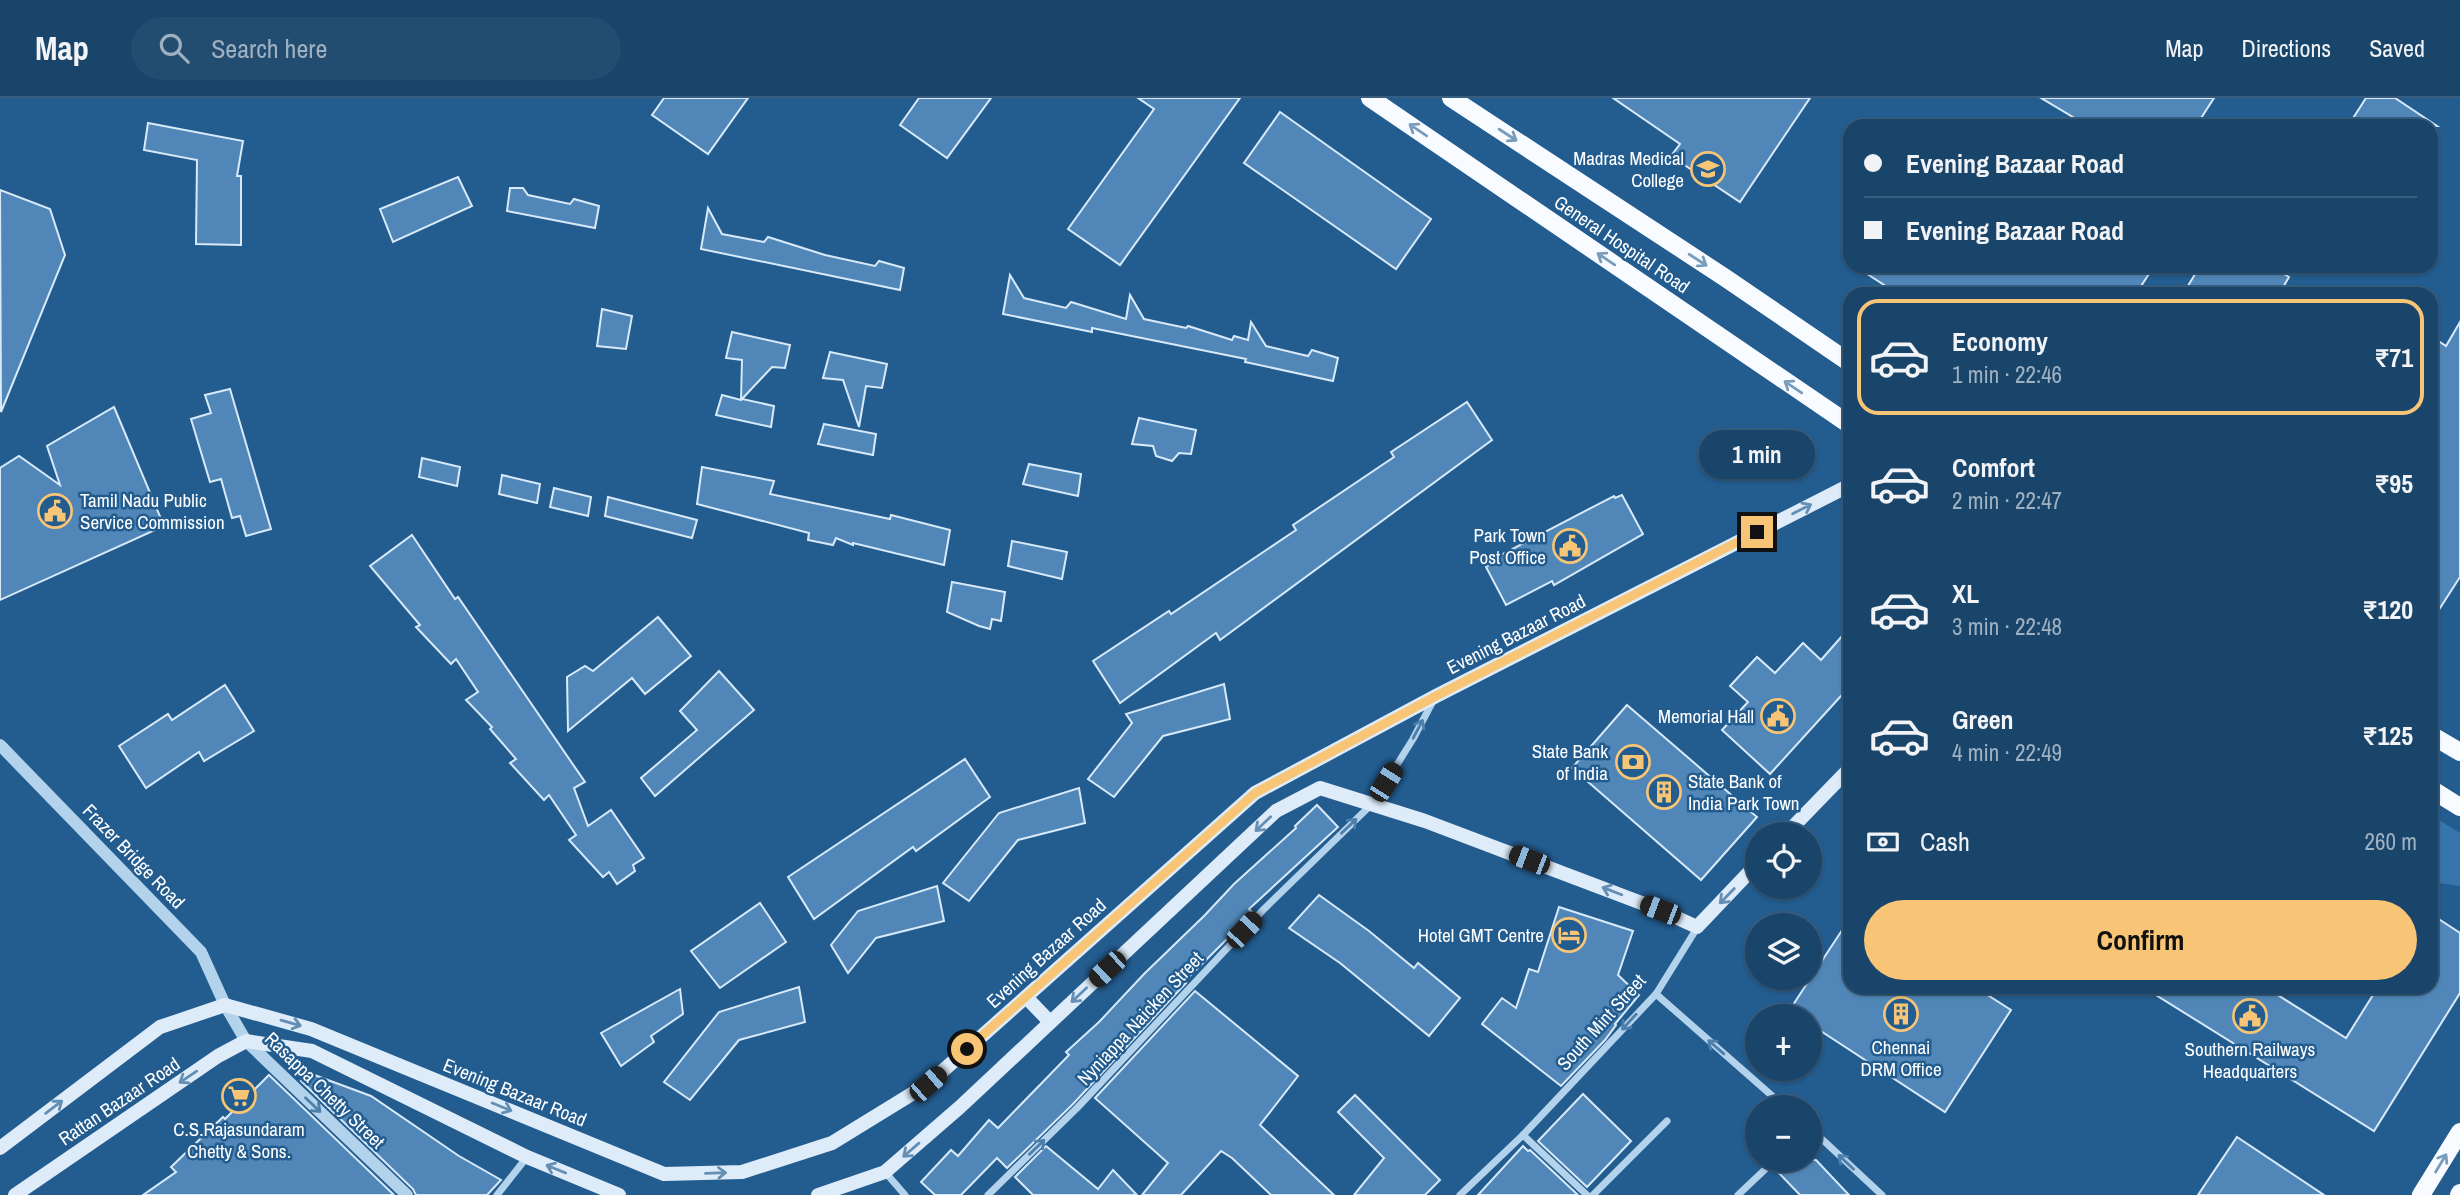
<!DOCTYPE html>
<meta charset="utf-8">
<style>
body{margin:0;font-family:"Archivo Narrow",sans-serif;background:#234c71;color:#f1f3f6;height:100vh;display:flex;flex-direction:column;font-size:26px;white-space:nowrap}
*{box-sizing:border-box;margin:0}
p{font-size:23px;color:#9fb1c1}
.icon{flex:none;width:38px;height:38px;fill:none;stroke:currentColor;stroke-width:2;stroke-linecap:round;stroke-linejoin:round}
.map{position:relative;flex:1;overflow:hidden}
.sheet{position:absolute;left:1843px;top:189px;width:595px;height:707px;display:flex;flex-direction:column;background:#1a456b;border-radius:21px;box-shadow:0 2px 5px #0004,0 0 0 2px #385d7e}
.sheet>*{flex:none}
.top-card{position:absolute;left:1843px;top:21px;width:595px;height:154px;border-radius:21px;box-shadow:0 2px 5px #0004,0 0 0 2px #385d7e;display:grid;align-content:center;height:154px;padding:0 21px;background:#1a456b}
.controls{position:absolute;left:1745px;top:724px;display:grid;gap:14px}
.controls a{display:grid;place-items:center;width:77px;height:77px;border-radius:50%;background:#1a456b;box-shadow:0 2px 5px #0004,0 0 0 2px #385d7e;font-size:35px}
.end{position:absolute;width:32px;height:32px;margin:-16px;border:9px solid #f7c575;background:#111;box-shadow:0 0 0 4px #111}
.from{border-radius:50%}
.bubble{position:absolute;height:49px;border-radius:24px;background:#1a456b;box-shadow:0 2px 5px #0004,0 0 0 2px #385d7e;font-size:23px;font-weight:700;line-height:49px;text-align:center}
.car{position:absolute;width:21px;height:42px;margin:-21px -10px;border-radius:9px;box-shadow:0 0 5px 2px #0007;background:linear-gradient(#222 24%,#8ab4d8 0 40%,#222 0 76%,#8ab4d8 0 86%,#222 0)}
.top-card b{display:flex;align-items:center;gap:24px;height:66px;font-size:26px}
.top-card b+b{border-top:2px solid #385d7e}
.top-card i{width:18px;height:18px;background:#f1f3f6}
ul{padding:12px 0 0;list-style:none}
li{display:flex;align-items:center;gap:21px;height:116px;margin:0 14px 10px;padding:0 7px;border:4px solid transparent;border-radius:21px}
li div{flex:1}
li b{display:block;font-size:26px}
li em{font-style:normal;font-weight:700}
li.selected{border-color:#f7c575}
li>.icon{width:63px;height:63px;stroke-width:1.5}
.pay{display:flex;align-items:center;gap:18px;height:77px;padding:0 21px;font-size:26px}
.pay p{margin-inline-start:auto}
.primary-button{display:flex;gap:14px;margin-top:auto;padding:14px 21px}
.primary-button a{flex:1;height:80px;border-radius:42px;background:#f7c575;color:#111;font-size:28px;font-weight:700;line-height:80px;text-align:center}
header{display:flex;align-items:center;gap:42px;box-sizing:border-box;height:98px;padding:0 35px;background:#1a456b;border-bottom:2px solid #385d7e}
header strong{font-size:33px}
nav{display:flex;gap:38px;margin-inline-start:auto;font-size:24px}
.search{width:490px;height:63px;background:#234c71;display:flex;align-items:center;gap:18px;box-sizing:border-box;padding:0 24px;border-radius:38px;color:#9fb1c1;font-size:26px}
.map>svg:first-child{display:block}
</style>
<header>
<strong>Map</strong>
<div class="search"><svg class="icon" aria-label="search" viewBox="0 0 24 24"><circle cx="10" cy="10" r="6"/><path d="M15 15l6 6"/></svg>Search here</div>
<nav><a>Map</a><a>Directions</a><a>Saved</a></nav>
</header>
<div class="map">
<svg width="2460" height="1097" viewBox="0 0 2460 1097">
<rect width="100%" height="100%" fill="#235c8f"/>
<polygon fill="#3776ac" points="2431,717 2460,735 2460,788 2431,784"/>
<g fill="#5087b8" stroke="#d8eaf9" stroke-width="2">
<polygon points="664,0 748,0 708,56 652,17"/>
<polygon points="919,0 991,0 947,60 900,27"/>
<polygon points="1138,0 1240,0 1120,167 1068,131 1154,11"/>
<polygon points="1613,0 1810,0 1740,104 1671,58 1680,46"/>
<polygon points="2041,0 2214,0 2196,28 2088,28"/>
<polygon points="2366,0 2395,0 2437,28 2348,28"/>
<polygon points="1280,14 1431,121 1396,171 1244,65"/>
<polygon points="148,25 243,43 237,78 241,78 241,147 196,146 197,62 144,52"/>
<polygon points="458,79 472,108 393,144 380,111"/>
<polygon points="510,90 523,90 528,97 570,106 574,101 599,108 595,130 507,113"/>
<polygon points="0,92 50,111 65,157 1,314"/>
<polygon points="708,110 722,136 764,144 768,139 825,157 875,168 879,163 904,170 900,192 701,151"/>
<polygon points="1855,168 2154,168 2136,196 1898,196"/>
<polygon points="2200,168 2271,168 2289,179 2279,196 2183,196"/>
<polygon points="1010,177 1024,200 1066,210 1071,204 1126,221 1130,197 1144,221 1186,230 1188,228 1232,242 1234,238 1248,242 1251,224 1266,248 1308,258 1312,252 1338,260 1333,283 1245,264 1246,261 1092,230 1092,234 1003,216"/>
<polygon points="602,211 632,218 626,251 597,248"/>
<polygon points="2460,224 2460,479 2431,524 2431,238 2446,248"/>
<polygon points="732,234 790,247 785,270 772,269 742,301 774,308 771,329 716,317 722,297 741,302 742,262 726,260"/>
<polygon points="830,254 887,266 882,290 866,288 859,329 843,282 823,280"/>
<polygon points="230,291 271,431 246,438 240,418 232,420 221,381 210,384 191,321 211,315 205,297"/>
<polygon points="1467,304 1492,342 1220,542 1216,535 1120,605 1093,563 1169,513 1171,516 1296,432 1293,427 1394,359 1391,354"/>
<polygon points="114,309 164,428 0,502 0,370 19,358 60,387 47,348"/>
<polygon points="1139,320 1196,332 1191,356 1179,355 1172,363 1156,358 1153,348 1132,346"/>
<polygon points="824,326 876,336 873,357 818,346"/>
<polygon points="422,360 460,369 457,388 419,379"/>
<polygon points="1029,366 1081,376 1078,398 1023,386"/>
<polygon points="702,369 774,383 770,396 890,421 891,417 950,432 944,467 853,445 853,447 836,440 833,447 808,442 809,435 697,406"/>
<polygon points="502,377 540,386 537,405 499,396"/>
<polygon points="554,390 591,399 588,418 550,409"/>
<polygon points="1622,397 1643,436 1554,487 1552,483 1506,507 1486,469 1495,464 1493,461 1614,398 1615,400"/>
<polygon points="608,399 697,422 692,440 605,418"/>
<polygon points="412,437 455,501 458,499 585,684 574,690 588,728 611,712 644,760 633,767 635,773 617,786 609,774 603,779 569,742 576,737 549,697 544,702 510,665 516,661 490,631 492,629 466,602 478,594 456,561 451,566 416,529 420,527 370,468"/>
<polygon points="1012,443 1067,454 1062,481 1008,468"/>
<polygon points="952,484 1005,494 1001,523 992,521 990,531 979,528 947,514"/>
<polygon points="658,519 691,558 645,596 632,580 568,633 567,579 585,568 593,573"/>
<polygon points="1850,529 1850,588 1770,676 1722,632 1748,604 1730,588 1757,559 1775,575 1803,545 1821,562"/>
<polygon points="719,573 754,612 655,698 641,680 697,632 680,613"/>
<polygon points="1224,586 1230,621 1163,638 1114,699 1088,681 1132,625 1126,616"/>
<polygon points="225,587 254,633 204,663 199,654 146,690 119,648 168,616 172,622"/>
<polygon points="1627,607 1757,719 1701,782 1572,670"/>
<polygon points="965,661 990,699 916,753 913,749 814,821 788,779"/>
<polygon points="1079,690 1085,725 1018,742 969,803 943,785 999,715"/>
<polygon points="1317,707 1338,729 1249,811 1252,814 1228,840 1184,884 1186,885 1073,1006 1007,1070 997,1060 961,1097 935,1097 921,1084 951,1052 958,1058 989,1022 998,1030 1069,957 1066,954 1099,924 1144,876 1205,817 1234,786 1296,730 1295,728"/>
<polygon points="937,788 944,823 876,840 848,875 831,847 858,813"/>
<polygon points="1319,797 1369,833 1414,870 1418,865 1460,900 1429,938 1340,865 1289,830"/>
<polygon points="760,805 786,844 720,890 691,853"/>
<polygon points="1559,809 1633,833 1618,877 1639,897 1615,926 1616,927 1605,942 1561,988 1482,926 1502,900 1516,910 1529,871 1538,874"/>
<polygon points="2431,816 2460,835 2460,895 2374,1033 2143,889 2265,889 2346,940 2378,889 2431,889"/>
<polygon points="1850,820 1850,889 1975,889 2011,912 1945,1014 1810,926 1810,919 1798,919 1789,913"/>
<polygon points="799,889 805,924 739,942 690,1002 664,984 719,914"/>
<polygon points="680,891 683,916 651,938 654,944 621,968 601,935"/>
<polygon points="1195,893 1298,978 1260,1027 1334,1097 1271,1097 1232,1060 1221,1053 1181,1097 1142,1097 1168,1065 1095,1000"/>
<polygon points="309,975 371,998 459,1058 501,1082 487,1097 416,1097 413,1091 301,983"/>
<polygon points="269,977 394,1097 143,1097 176,1074 171,1069 223,1019 225,1021"/>
<polygon points="1583,996 1631,1043 1587,1089 1538,1043"/>
<polygon points="1355,997 1440,1082 1425,1097 1354,1097 1384,1060 1338,1014"/>
<polygon points="2237,1039 2324,1097 2198,1097"/>
<polygon points="1046,1048 1098,1091 1113,1072 1137,1097 1033,1097 1015,1079"/>
<polygon points="1523,1048 1528,1053 1530,1052 1578,1097 1478,1097"/>
<polygon points="1786,1062 1816,1062 1849,1097 1800,1097 1776,1072"/>
</g>
<g fill="none" stroke-linecap="round" stroke-linejoin="round">
<g stroke="#b3d2ec" stroke-width="7">
<polyline points="1656,896 1786,1010"/>
<polyline points="1810,1030 1882,1097"/>
<polyline points="1523,1037 1587,1097"/>
<polyline points="885,1074 905,1097"/>
<polyline points="497,1097 527,1059"/>
<polyline points="988,1097 1077,1010 1263,812 1373,705 1413,641 1433,603"/>
<polyline points="1460,1097 1523,1037 1656,896 1697,830"/>
<polyline points="1593,1097 1667,1023"/>
<polyline points="1738,1097 1775,1062"/>
</g>
<polyline stroke="#b3d2ec" stroke-width="12" points="0,647 201,854 225,907 246,943 407,1097"/>
<g stroke="#deecf9" stroke-width="14">
<polyline points="1785,737 1850,670"/>
<polyline points="1026,899 1050,924"/>
<polyline points="0,1050 160,929 225,907 311,931 664,1076 742,1074 832,1045 928,986 1255,695 1436,598 1850,387"/>
<polyline points="15,1097 218,958 246,943 312,953 527,1059 619,1097"/>
<polyline points="818,1097 885,1074 960,1009 1276,713 1320,690 1425,723 1660,812 1697,829 1757,766"/>
</g>
<g stroke="#f8fbff" stroke-width="18">
<polyline points="1370,0 1850,327"/>
<polyline points="1451,0 1724,179 1850,265"/>
<polyline points="2431,637 2460,654"/>
<polyline points="2431,691 2460,709"/>
<polyline points="2421,1097 2460,1034"/>
<polyline points="2459,1097 2460,1095"/>
</g>
</g>
<defs><path id="oneway-shaft" d="M-6 0H5M1.5-3L5.5 0L1.5 3" fill="none" stroke-width="1.6" stroke-linecap="round" stroke-linejoin="round" transform="scale(1.75)"/></defs>
<g stroke="#789cbc">
<use href="#oneway-shaft" transform="translate(1418 32) rotate(-146)"/>
<use href="#oneway-shaft" transform="translate(1508 37) rotate(33)"/>
<use href="#oneway-shaft" transform="translate(1606 161) rotate(-146)"/>
<use href="#oneway-shaft" transform="translate(1698 162) rotate(33)"/>
<use href="#oneway-shaft" transform="translate(1793 289) rotate(-146)"/>
<use href="#oneway-shaft" transform="translate(2441 1065) rotate(-59)"/>
</g>
<g stroke="#648eb4">
<use href="#oneway-shaft" transform="translate(1802 411) rotate(-27)"/>
<use href="#oneway-shaft" transform="translate(1263 726) rotate(137)"/>
<use href="#oneway-shaft" transform="translate(1612 793) rotate(-159)"/>
<use href="#oneway-shaft" transform="translate(1727 798) rotate(134)"/>
<use href="#oneway-shaft" transform="translate(1079 897) rotate(137)"/>
<use href="#oneway-shaft" transform="translate(291 925) rotate(16)"/>
<use href="#oneway-shaft" transform="translate(188 979) rotate(146)"/>
<use href="#oneway-shaft" transform="translate(54 1009) rotate(-37)"/>
<use href="#oneway-shaft" transform="translate(502 1009) rotate(22)"/>
<use href="#oneway-shaft" transform="translate(911 1052) rotate(139)"/>
<use href="#oneway-shaft" transform="translate(556 1071) rotate(-158)"/>
<use href="#oneway-shaft" transform="translate(716 1075) rotate(-2)"/>
</g>
<g stroke="#4e7fab">
<use href="#oneway-shaft" transform="translate(1418 631) rotate(-62)"/>
<use href="#oneway-shaft" transform="translate(1349 728) rotate(-44)"/>
<use href="#oneway-shaft" transform="translate(1629 924) rotate(133)"/>
<use href="#oneway-shaft" transform="translate(1716 949) rotate(-139)"/>
<use href="#oneway-shaft" transform="translate(313 1007) rotate(44)"/>
<use href="#oneway-shaft" transform="translate(1037 1049) rotate(-44)"/>
<use href="#oneway-shaft" transform="translate(1846 1064) rotate(-137)"/>
</g>
<g fill="none" stroke-linecap="round" stroke-linejoin="round">
<polyline stroke="#f7c575" stroke-width="9" points="967,951 1255,695 1436,598 1757,434"/>
</g>
<defs>
<g id="university-ring" transform="scale(1.75)"><circle r="9.5" fill="#235c8f" stroke="#f7c575" stroke-width="1.5"/><path d="M0-5L7-2L0 1L-7-2ZM-4 1L0 2.5L4 1V4Q0 6-4 4Z" fill="#f7c575"/></g>
<g id="civic-ring" transform="scale(1.75)"><circle r="9.5" fill="#235c8f" stroke="#f7c575" stroke-width="1.5"/><path d="M-.6-6.5H3V-4.5H.6V-3L4-1V1h2V6H-6V1h2V-1L-.6-3ZM-1.2 2.5V6h2.4V2.5Z" fill="#f7c575"/></g>
<g id="bank-ring" transform="scale(1.75)"><circle r="9.5" fill="#235c8f" stroke="#f7c575" stroke-width="1.5"/><path d="M-6-4H6V4H-6ZM0-2.3a2.3 2.3 0 1 0 0 4.6a2.3 2.3 0 1 0 0-4.6Z" fill="#f7c575"/></g>
<g id="building-ring" transform="scale(1.75)"><circle r="9.5" fill="#235c8f" stroke="#f7c575" stroke-width="1.5"/><path d="M-4-6H4V6H1V3H-1V6H-4ZM-2.5-4.3h1.7v1.8h-1.7ZM.8-4.3h1.7v1.8H.8ZM-2.5-1h1.7V.8h-1.7ZM.8-1h1.7V.8H.8Z" fill="#f7c575"/></g>
<g id="hotel-ring" transform="scale(1.75)"><circle r="9.5" fill="#235c8f" stroke="#f7c575" stroke-width="1.5"/><path d="M-6-4.5h1.5V1H6V5H4.5V3h-9V5H-6ZM-4 0a1.8 1.8 0 1 1 3.6 0ZM.5 0V-2.5h3Q6-2.5 6 0Z" fill="#f7c575"/></g>
<g id="supermarket-ring" transform="scale(1.75)"><circle r="9.5" fill="#235c8f" stroke="#f7c575" stroke-width="1.5"/><path d="M-6-5.5h2.5l.6 2H6L4.5 2H-2.5L-4.4-4H-6ZM-1.5 3.2a1.3 1.3 0 1 0 .1 0ZM3 3.2a1.3 1.3 0 1 0 .1 0Z" fill="#f7c575"/></g>
</defs>
<g fill-rule="evenodd">
<use href="#university-ring" x="1708" y="71"/>
<use href="#civic-ring" x="55" y="413"/>
<use href="#civic-ring" x="1570" y="448"/>
<use href="#civic-ring" x="1778" y="618"/>
<use href="#bank-ring" x="1633" y="664"/>
<use href="#building-ring" x="1664" y="694"/>
<use href="#hotel-ring" x="1569" y="837"/>
<use href="#building-ring" x="1901" y="916"/>
<use href="#civic-ring" x="2250" y="918"/>
<use href="#supermarket-ring" x="239" y="998"/>
</g>
<g text-anchor="middle" dominant-baseline="central" stroke-width="5" stroke-linejoin="round" paint-order="stroke">
<g font-size="19" fill="#fff" stroke="#235c8f" text-anchor="end">
<text x="1684" y="60">Madras Medical<tspan x="1684" dy="22">College</tspan></text>
<text x="80" y="402" text-anchor="start">Tamil Nadu Public<tspan x="80" dy="22">Service Commission</tspan></text>
<text x="1546" y="437">Park Town<tspan x="1546" dy="22">Post Office</tspan></text>
<text x="1754" y="618">Memorial Hall</text>
<text x="1608" y="653">State Bank<tspan x="1608" dy="22">of India</tspan></text>
<text x="1688" y="683" text-anchor="start">State Bank of<tspan x="1688" dy="22">India Park Town</tspan></text>
<text x="1544" y="837">Hotel GMT Centre</text>
<text x="1901" y="949" text-anchor="middle">Chennai<tspan x="1901" dy="22">DRM Office</tspan></text>
<text x="2250" y="951" text-anchor="middle">Southern Railways<tspan x="2250" dy="22">Headquarters</tspan></text>
<text x="239" y="1031" text-anchor="middle">C.S.Rajasundaram<tspan x="239" dy="22">Chetty &amp; Sons.</tspan></text>
</g>
<g font-size="19" fill="#fff" stroke="#235c8f">
<text transform="translate(1622 146) rotate(34)">General Hospital Road</text>
<text transform="translate(1516 536) rotate(-27)">Evening Bazaar Road</text>
<text transform="translate(134 758) rotate(46)">Frazer Bridge Road</text>
<text transform="translate(1046 855) rotate(-42)">Evening Bazaar Road</text>
<text transform="translate(1140 920) rotate(-47)">Nyniappa Naicken Street</text>
<text transform="translate(1601 924) rotate(-48)">South Mint Street</text>
<text transform="translate(325 992) rotate(44)">Rasappa Chetty Street</text>
<text transform="translate(515 994) rotate(22)">Evening Bazaar Road</text>
<text transform="translate(119 1003) rotate(-34)">Rattan Bazaar Road</text>
</g>
</g>
</svg>
<div class="controls">
<a><svg class="icon" aria-label="locate" viewBox="0 0 24 24"><circle cx="12" cy="12" r="6"/><path d="M12 2v4M12 18v4M2 12h4M18 12h4"/></svg></a>
<a><svg class="icon" aria-label="layers" viewBox="0 0 24 24"><path d="M12 4l9 5-9 5-9-5zM3 14l9 5 9-5"/></svg></a>
<a>+</a>
<a>−</a>
</div>
<i class="end from" style="left:967px;top:951px"></i>
<i class="end" style="left:1757px;top:434px"></i>
<div class="bubble" style="left:1699px;top:332px;width:116px">1 min</div>
<i class="car" style="left:1386px;top:684px;rotate:32deg"></i>
<i class="car" style="left:1529px;top:762px;rotate:291deg"></i>
<i class="car" style="left:1660px;top:812px;rotate:291deg"></i>
<i class="car" style="left:1244px;top:832px;rotate:43deg"></i>
<i class="car" style="left:1107px;top:871px;rotate:227deg"></i>
<i class="car" style="left:928px;top:986px;rotate:49deg"></i>
<div class="top-card">
<b><i class="from"></i>Evening Bazaar Road</b>
<b><i></i>Evening Bazaar Road</b>
</div>
<section class="sheet">
<ul>
<li class="selected"><svg class="icon" aria-label="car" viewBox="0 0 24 24"><path d="M5 17H2v-5l4-1 3-4h7l3 4 3 1v5h-3M9 17h6M6 11h13"/><circle cx="7" cy="17" r="2"/><circle cx="17" cy="17" r="2"/></svg><div><b>Economy</b><p>1 min · 22:46</p></div><em>₹71</em></li>
<li><svg class="icon" aria-label="car" viewBox="0 0 24 24"><path d="M5 17H2v-5l4-1 3-4h7l3 4 3 1v5h-3M9 17h6M6 11h13"/><circle cx="7" cy="17" r="2"/><circle cx="17" cy="17" r="2"/></svg><div><b>Comfort</b><p>2 min · 22:47</p></div><em>₹95</em></li>
<li><svg class="icon" aria-label="car" viewBox="0 0 24 24"><path d="M5 17H2v-5l4-1 3-4h7l3 4 3 1v5h-3M9 17h6M6 11h13"/><circle cx="7" cy="17" r="2"/><circle cx="17" cy="17" r="2"/></svg><div><b>XL</b><p>3 min · 22:48</p></div><em>₹120</em></li>
<li><svg class="icon" aria-label="car" viewBox="0 0 24 24"><path d="M5 17H2v-5l4-1 3-4h7l3 4 3 1v5h-3M9 17h6M6 11h13"/><circle cx="7" cy="17" r="2"/><circle cx="17" cy="17" r="2"/></svg><div><b>Green</b><p>4 min · 22:49</p></div><em>₹125</em></li>
</ul>
<div class="pay"><svg class="icon" aria-label="cash" viewBox="0 0 24 24"><path d="M3 7h18v10H3z"/><circle cx="12" cy="12" r="2"/></svg>Cash<p>260 m</p></div>
<div class="primary-button"><a>Confirm</a></div>
</section>
</div>
